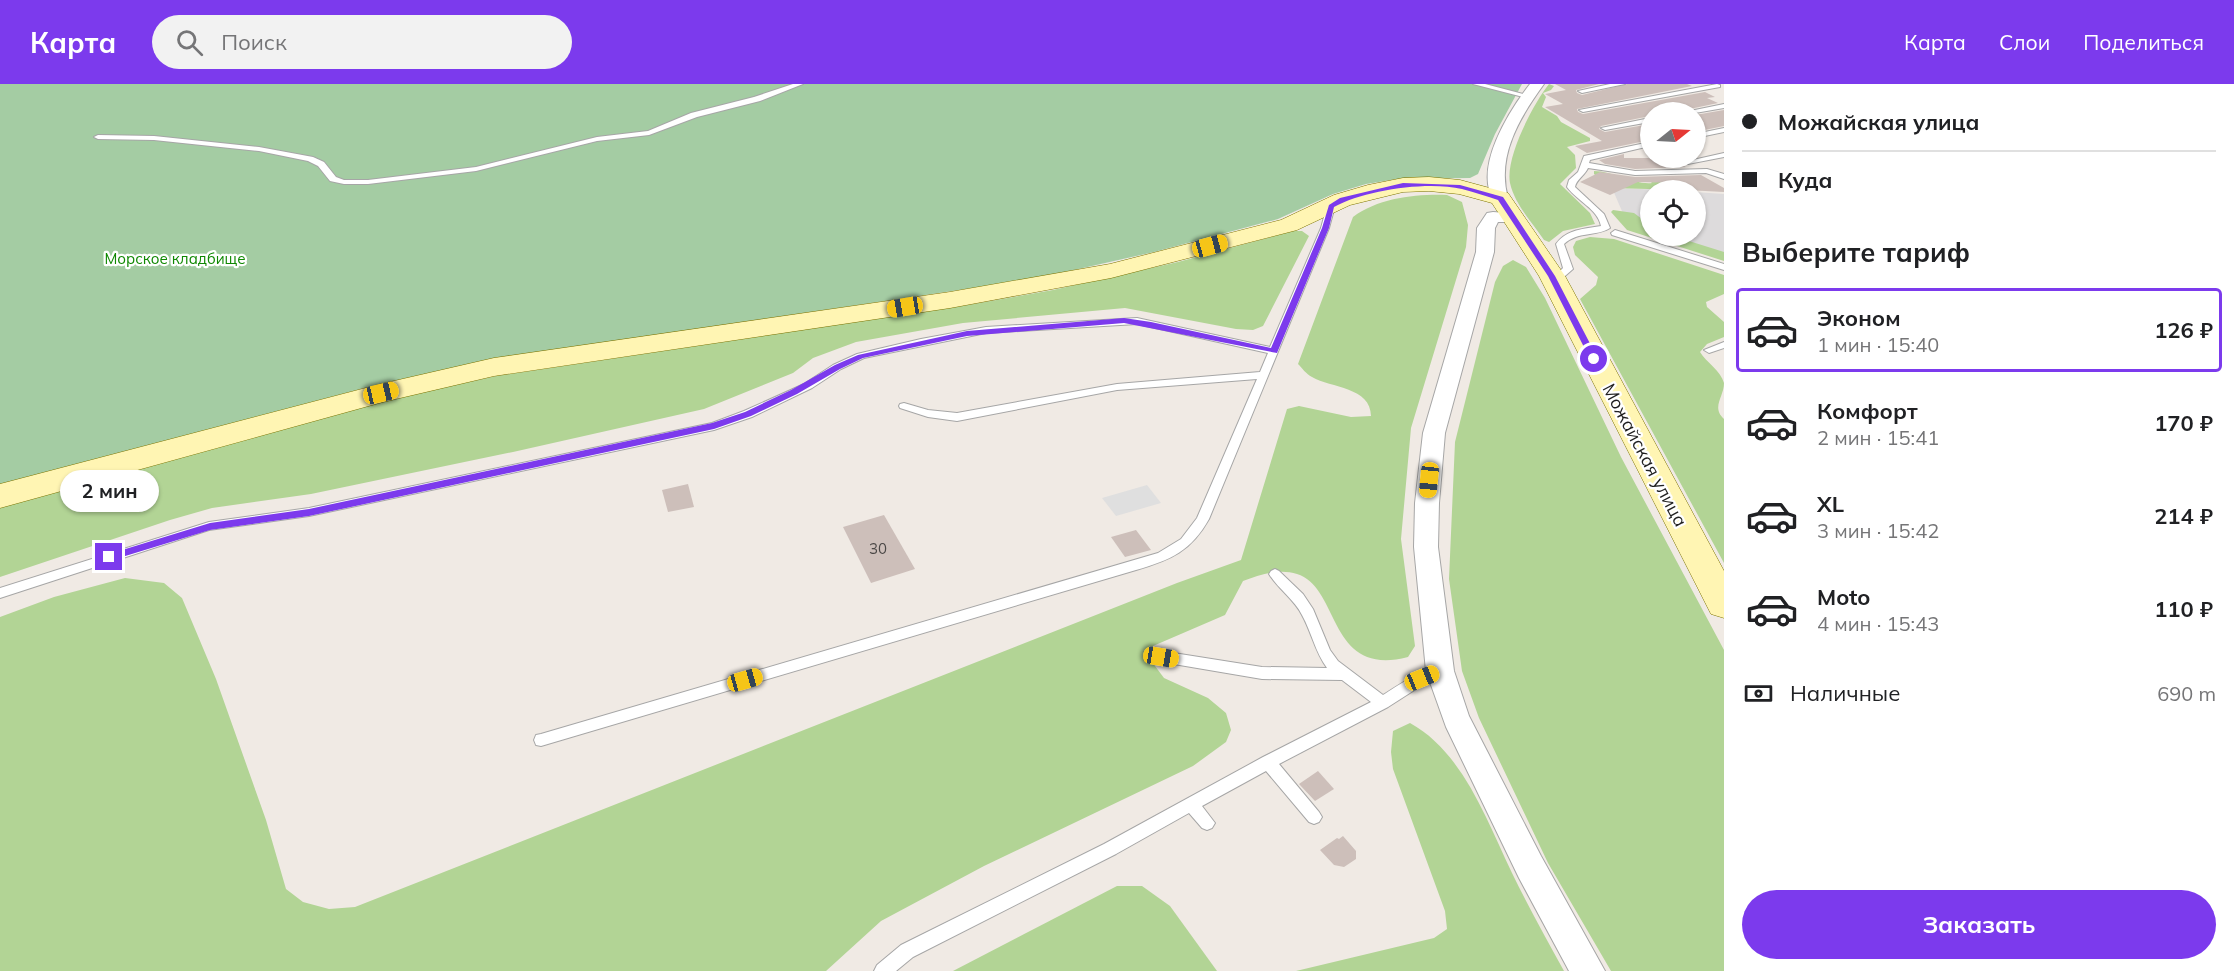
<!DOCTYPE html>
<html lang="ru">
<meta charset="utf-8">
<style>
body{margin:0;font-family:Mulish,sans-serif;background:#f2f2f2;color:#202124;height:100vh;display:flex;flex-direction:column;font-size:22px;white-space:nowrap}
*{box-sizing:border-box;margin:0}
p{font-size:20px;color:#757577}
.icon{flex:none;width:33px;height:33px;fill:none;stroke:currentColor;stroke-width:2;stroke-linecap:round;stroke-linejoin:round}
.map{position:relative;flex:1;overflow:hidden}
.drawer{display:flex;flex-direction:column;background:#fff;width:510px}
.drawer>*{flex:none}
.banner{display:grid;align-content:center;height:132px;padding:0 18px;background:#fff}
.needle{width:39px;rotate:72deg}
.tools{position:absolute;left:1640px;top:18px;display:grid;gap:12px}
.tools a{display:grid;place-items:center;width:66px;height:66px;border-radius:50%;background:#fff;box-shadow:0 2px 4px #0004;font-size:30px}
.end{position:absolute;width:27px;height:27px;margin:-14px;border:8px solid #7c3aed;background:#fff;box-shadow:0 0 0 3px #fff}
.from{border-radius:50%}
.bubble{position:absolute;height:42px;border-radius:21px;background:#fff;box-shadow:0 2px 4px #0004;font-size:20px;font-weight:700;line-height:42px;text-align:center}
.car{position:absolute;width:18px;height:36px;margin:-18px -9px;border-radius:8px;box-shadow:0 0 4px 2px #0007;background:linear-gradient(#f5c518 24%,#345 0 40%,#f5c518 0 76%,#345 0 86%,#f5c518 0)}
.banner b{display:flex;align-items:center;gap:21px;height:57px;font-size:22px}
.banner b+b{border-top:2px solid #e0e0e0}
.banner i{width:15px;height:15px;background:#202124}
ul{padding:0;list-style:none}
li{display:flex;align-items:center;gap:18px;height:84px;margin:0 12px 9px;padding:0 6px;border:3px solid transparent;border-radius:6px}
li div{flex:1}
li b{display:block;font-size:22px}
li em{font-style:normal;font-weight:700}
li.selected{border-color:#7c3aed}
li>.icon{width:54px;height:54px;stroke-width:1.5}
h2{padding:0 18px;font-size:27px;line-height:72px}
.pay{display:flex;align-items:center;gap:15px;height:66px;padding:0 18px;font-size:22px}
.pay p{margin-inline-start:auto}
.primary-button{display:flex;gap:12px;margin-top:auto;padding:12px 18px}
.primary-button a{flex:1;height:69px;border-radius:36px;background:#7c3aed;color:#fff;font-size:24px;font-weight:700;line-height:69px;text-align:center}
header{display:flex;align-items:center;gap:36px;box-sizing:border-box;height:84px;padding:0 30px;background:#7c3aed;color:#fff}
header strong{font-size:28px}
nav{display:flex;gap:33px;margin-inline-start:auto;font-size:21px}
.search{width:420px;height:54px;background:#f2f2f2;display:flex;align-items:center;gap:15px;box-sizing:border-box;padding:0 21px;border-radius:33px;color:#757577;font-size:22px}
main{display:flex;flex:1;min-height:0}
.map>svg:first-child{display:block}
</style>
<header>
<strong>Карта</strong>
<div class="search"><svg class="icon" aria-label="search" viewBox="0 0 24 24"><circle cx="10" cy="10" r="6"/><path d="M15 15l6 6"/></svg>Поиск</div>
<nav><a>Карта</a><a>Слои</a><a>Поделиться</a></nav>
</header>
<main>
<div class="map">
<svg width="1724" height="887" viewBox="0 0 1724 887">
<rect width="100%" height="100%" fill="#f0eae4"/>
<g fill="#dddbdc">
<polygon points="1612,104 1666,106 1650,106 1650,148 1628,141"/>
<polygon points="1695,108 1724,110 1724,170 1663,152 1695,152"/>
</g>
<g fill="#b2d495">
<path d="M1549 0 1554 2 1551 6 1543 9 1546 13 1542 23 1557 32 1561 38 1590 54V57L1567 63 1575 71 1576 84 1560 100 1590 129 1595 140 1563 147 1549 158 1544 156C1532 138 1515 121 1510 99 1505 74 1533 20 1549 0Z"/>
<path d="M1594 87C1613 87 1634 101 1652 99L1647 94 1697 101H1679L1683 106 1612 104 1594 90Z"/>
<path d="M1447 111 1462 118 1468 141 1466 163 1411 344 1401 455 1415 562 1408 573C1327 594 1341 504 1297 490 1279 484 1260 491 1243 497L1225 531 1153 562 1149 574 1164 594 1208 614 1226 629 1231 646 1226 658 1193 682 984 782 881 837 826 887H0V533L54 513 125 494 164 499 182 514 216 595 266 736 286 805 303 818 329 825 355 823 1177 499 1241 476 1287 325 1299 322 1351 333 1371 332C1371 303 1331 304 1312 293 1306 290 1302 284 1298 280L1353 133C1379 114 1415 110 1447 111Z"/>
<polygon points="1613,126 1634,129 1650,141 1650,152 1673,152 1724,168 1724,177 1627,146 1611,128"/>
<polygon points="1293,147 1302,147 1309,152 1263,242 1253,246 1236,245 1125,224 963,239 856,258 813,274 793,289 704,325 513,368 311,410 212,424 170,436 0,493 0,422 383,317 496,292 956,223 1053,206 1178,178"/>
<path d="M1590 153 1614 155 1724 191V210L1706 218 1707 223 1724 238V253L1707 260 1700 268C1706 278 1721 287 1724 299 1724 313 1711 323 1724 335V479L1580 215 1596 201 1598 193 1575 171 1573 163 1576 157Z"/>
<polygon points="1513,176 1526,183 1545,214 1621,373 1724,566 1724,887 1611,887 1548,779 1479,634 1462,587 1449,495 1455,358 1495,198 1503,182"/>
<path d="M1410 639C1463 668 1487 737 1512 789 1528 822 1546 854 1564 887H1296L1434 854 1447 845 1445 827 1393 685 1391 668 1393 647Z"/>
<polygon points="1117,802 1142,802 1170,822 1217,887 953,887"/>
</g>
<polygon fill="#a4cca3" points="0,0 1522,0 1495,50 1478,90 1470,94 1397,95 1366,100 1333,110 1278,135 1154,168 1034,195 492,275 376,301 0,402"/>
<polygon fill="#dfdfdf" points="1147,401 1161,419 1116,432 1102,414"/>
<g fill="#cdbfba">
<polygon points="1555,0 1599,0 1576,6 1577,9 1582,11 1627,0 1687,0 1692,2 1577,25 1578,28 1583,30 1705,8 1715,13 1707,14 1718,19 1685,26 1683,28 1650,28 1650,32 1601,42 1599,45 1605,48 1650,40 1650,56 1587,69 1575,62 1602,57 1545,23 1563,20 1545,10 1566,6"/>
<polygon points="1724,26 1724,42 1695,48 1695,31"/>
<polygon points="1624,70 1624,74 1668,74 1686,83 1635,85 1605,80 1599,76"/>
<polygon points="1600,88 1635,93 1701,91 1724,104 1724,108 1686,106 1679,99 1638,98 1610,111 1580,98"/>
<polygon points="688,400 694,423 668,428 662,406"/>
<polygon points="884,431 915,485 871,499 843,443"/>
<polygon points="1136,446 1151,466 1125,473 1111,453"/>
<polygon points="1318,687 1334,705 1315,717 1299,700"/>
<polygon points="1343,752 1356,767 1356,775 1344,783 1334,781 1320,766 1337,754 1339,755"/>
</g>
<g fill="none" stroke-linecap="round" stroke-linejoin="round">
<g stroke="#a6a6a6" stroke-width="2">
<g id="service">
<polygon points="793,0 803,0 760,17 697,33 649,51 597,57 476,87 368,100 344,100 330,97 318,82 308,77 259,67 154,56 98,55 94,53 98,51 154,52 259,63 313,73 324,78 336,93 344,96 368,96 476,83 597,53 648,47 691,29 754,13"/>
<polygon points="1473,0 1485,0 1531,12 1527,14"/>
<polygon points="1610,0 1625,0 1582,9 1578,7"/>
<polygon points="1717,0 1720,1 1720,3 1583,28 1579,26"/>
<polygon points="1724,20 1724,24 1695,29 1685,28"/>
<polygon points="1650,34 1650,38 1605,46 1601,44"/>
<polygon points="1724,44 1724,48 1695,54 1695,50"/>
<path d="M1650 58V62L1590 76 1589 79 1635 87 1707 85 1724 90V95L1706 89 1635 91 1588 84C1585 91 1576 96 1575 103L1604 130 1610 144C1596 153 1578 147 1564 160L1573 185 1565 192 1549 194V190L1559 188 1563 184 1556 160C1567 145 1584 145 1601 142 1598 125 1577 117 1567 103L1569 96 1578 88 1584 72Z"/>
<polygon points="1724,69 1724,73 1688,80 1684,78"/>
<path d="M1331 119 1335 122 1329 144 1209 435C1191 467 1171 476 1136 486L541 662 536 661 534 656 536 651 541 650 1158 469 1181 455 1197 434 1257 295 1117 306 957 337 928 333 900 324 899 322 900 320 904 319 928 326 957 329 1117 300 1260 288 1268 269 1137 240 986 249 864 274 841 285 812 304 752 333 714 346 309 432 209 446 0 514V504L209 438 309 424 712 339 744 327 804 300 833 281 857 270 921 255 986 243 1137 234 1270 263 1321 144 1327 122Z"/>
<polygon points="1615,146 1724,180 1724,186 1612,151 1611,149"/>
<polygon points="1724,258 1724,264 1709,269 1704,266"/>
<path d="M1275 485 1279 487 1303 510 1313 525 1330 566 1338 577 1383 611C1397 603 1430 578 1445 583L1447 587 1445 591 1427 598 1388 623 1279 680 1319 728 1322 733 1319 738 1314 740 1309 738 1266 687 1202 722 1215 739 1212 744 1207 746 1202 744 1189 729 1116 770 913 873 896 887H874L877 881 901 861 1104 760 1263 673 1371 618 1342 596 1262 595 1156 577 1154 573 1156 569 1161 567 1262 583 1327 584C1315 568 1312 549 1302 531 1294 515 1278 505 1269 490L1271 487Z"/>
</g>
</g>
<g stroke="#a6a6a6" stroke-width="2">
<g id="minor">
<path d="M1530 0H1544C1520 33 1496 72 1508 114L1500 119 1494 117C1473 84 1509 27 1530 0Z"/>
<polygon points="1493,128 1520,130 1522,134 1520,138 1498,138 1495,144 1494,168 1445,349 1439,419 1438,463 1454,587 1469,632 1541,772 1605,887 1569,887 1519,794 1446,643 1426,587 1414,463 1415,419 1423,349 1476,168 1477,144 1487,129"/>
</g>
</g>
<g stroke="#7b7300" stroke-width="1">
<polygon id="secondary" points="1429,93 1460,96 1508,109 1565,192 1724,487 1724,534 1711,530 1539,192 1492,119 1459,110 1429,107 1403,108 1350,121 1297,146 1111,194 950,224 494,292 383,318 0,424 0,400 381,300 494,274 950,208 1110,180 1281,136 1334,111 1368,101 1403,94"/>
</g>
<use href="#service" fill="#fff" fill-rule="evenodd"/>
<use href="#minor" fill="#fff" fill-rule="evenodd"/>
<use href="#secondary" fill="#fff5b3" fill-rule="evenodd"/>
</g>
<path fill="#7c3aed" d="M1403 99 1460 101 1503 113 1555 192 1598 275 1597 277 1590 275 1548 192 1498 116C1486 112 1474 108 1462 105 1427 97 1365 106 1334 123L1329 144 1277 269 1124 239 967 252 863 274 840 285 797 310 751 332 714 345 309 432 210 446 109 477 104 473 106 471 210 439 309 425 712 339 745 328 791 306 835 281 858 271 967 247 1124 234 1151 238 1271 264 1322 144 1329 121 1340 114Z"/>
<g text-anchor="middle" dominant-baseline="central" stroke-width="4.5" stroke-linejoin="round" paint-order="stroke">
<g font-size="15" fill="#0e8801" stroke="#fff">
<text x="175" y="174">Морское кладбище</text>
</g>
<g font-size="15" fill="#4a4746">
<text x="878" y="464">30</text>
</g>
<g font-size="18" fill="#1f1f1f" stroke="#fff">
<text transform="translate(1645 371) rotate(62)">Можайская улица</text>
</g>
</g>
</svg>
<div class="tools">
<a><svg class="needle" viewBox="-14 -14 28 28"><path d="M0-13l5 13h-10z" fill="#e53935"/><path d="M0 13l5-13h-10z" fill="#757577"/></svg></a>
<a><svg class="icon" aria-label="locate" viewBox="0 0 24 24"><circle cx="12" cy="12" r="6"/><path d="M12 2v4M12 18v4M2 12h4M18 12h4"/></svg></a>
</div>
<i class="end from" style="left:1594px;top:275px"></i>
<i class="end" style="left:109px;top:473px"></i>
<div class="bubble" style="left:60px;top:386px;width:99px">2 мин</div>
<i class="car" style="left:1210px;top:162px;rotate:75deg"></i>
<i class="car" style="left:905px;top:223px;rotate:261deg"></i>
<i class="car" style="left:381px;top:309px;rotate:77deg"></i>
<i class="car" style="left:1429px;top:396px;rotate:186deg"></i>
<i class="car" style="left:1161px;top:573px;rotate:99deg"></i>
<i class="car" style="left:1422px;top:594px;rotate:68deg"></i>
<i class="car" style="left:745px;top:596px;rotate:74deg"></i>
</div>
<section class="drawer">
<div class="banner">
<b><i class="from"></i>Можайская улица</b>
<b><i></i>Куда</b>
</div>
<h2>Выберите тариф</h2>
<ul>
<li class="selected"><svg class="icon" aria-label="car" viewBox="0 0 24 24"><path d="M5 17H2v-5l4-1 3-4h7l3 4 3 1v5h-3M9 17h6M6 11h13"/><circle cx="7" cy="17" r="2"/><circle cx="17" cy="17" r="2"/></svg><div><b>Эконом</b><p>1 мин · 15:40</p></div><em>126 ₽</em></li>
<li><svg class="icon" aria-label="car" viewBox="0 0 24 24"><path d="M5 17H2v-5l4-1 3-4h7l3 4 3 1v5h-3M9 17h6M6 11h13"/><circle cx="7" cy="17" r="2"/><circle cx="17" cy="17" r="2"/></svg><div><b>Комфорт</b><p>2 мин · 15:41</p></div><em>170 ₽</em></li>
<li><svg class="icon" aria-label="car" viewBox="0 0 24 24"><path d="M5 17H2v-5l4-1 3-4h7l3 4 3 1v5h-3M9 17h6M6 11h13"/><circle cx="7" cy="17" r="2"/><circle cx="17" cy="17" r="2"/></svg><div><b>XL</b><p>3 мин · 15:42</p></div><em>214 ₽</em></li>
<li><svg class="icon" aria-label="car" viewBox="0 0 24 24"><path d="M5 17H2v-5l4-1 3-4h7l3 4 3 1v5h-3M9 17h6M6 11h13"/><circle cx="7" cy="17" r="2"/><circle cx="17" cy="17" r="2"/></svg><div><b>Moto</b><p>4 мин · 15:43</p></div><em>110 ₽</em></li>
</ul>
<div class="pay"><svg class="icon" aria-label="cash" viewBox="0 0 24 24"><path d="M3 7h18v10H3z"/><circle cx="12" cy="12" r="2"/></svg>Наличные<p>690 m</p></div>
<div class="primary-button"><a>Заказать</a></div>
</section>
</main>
